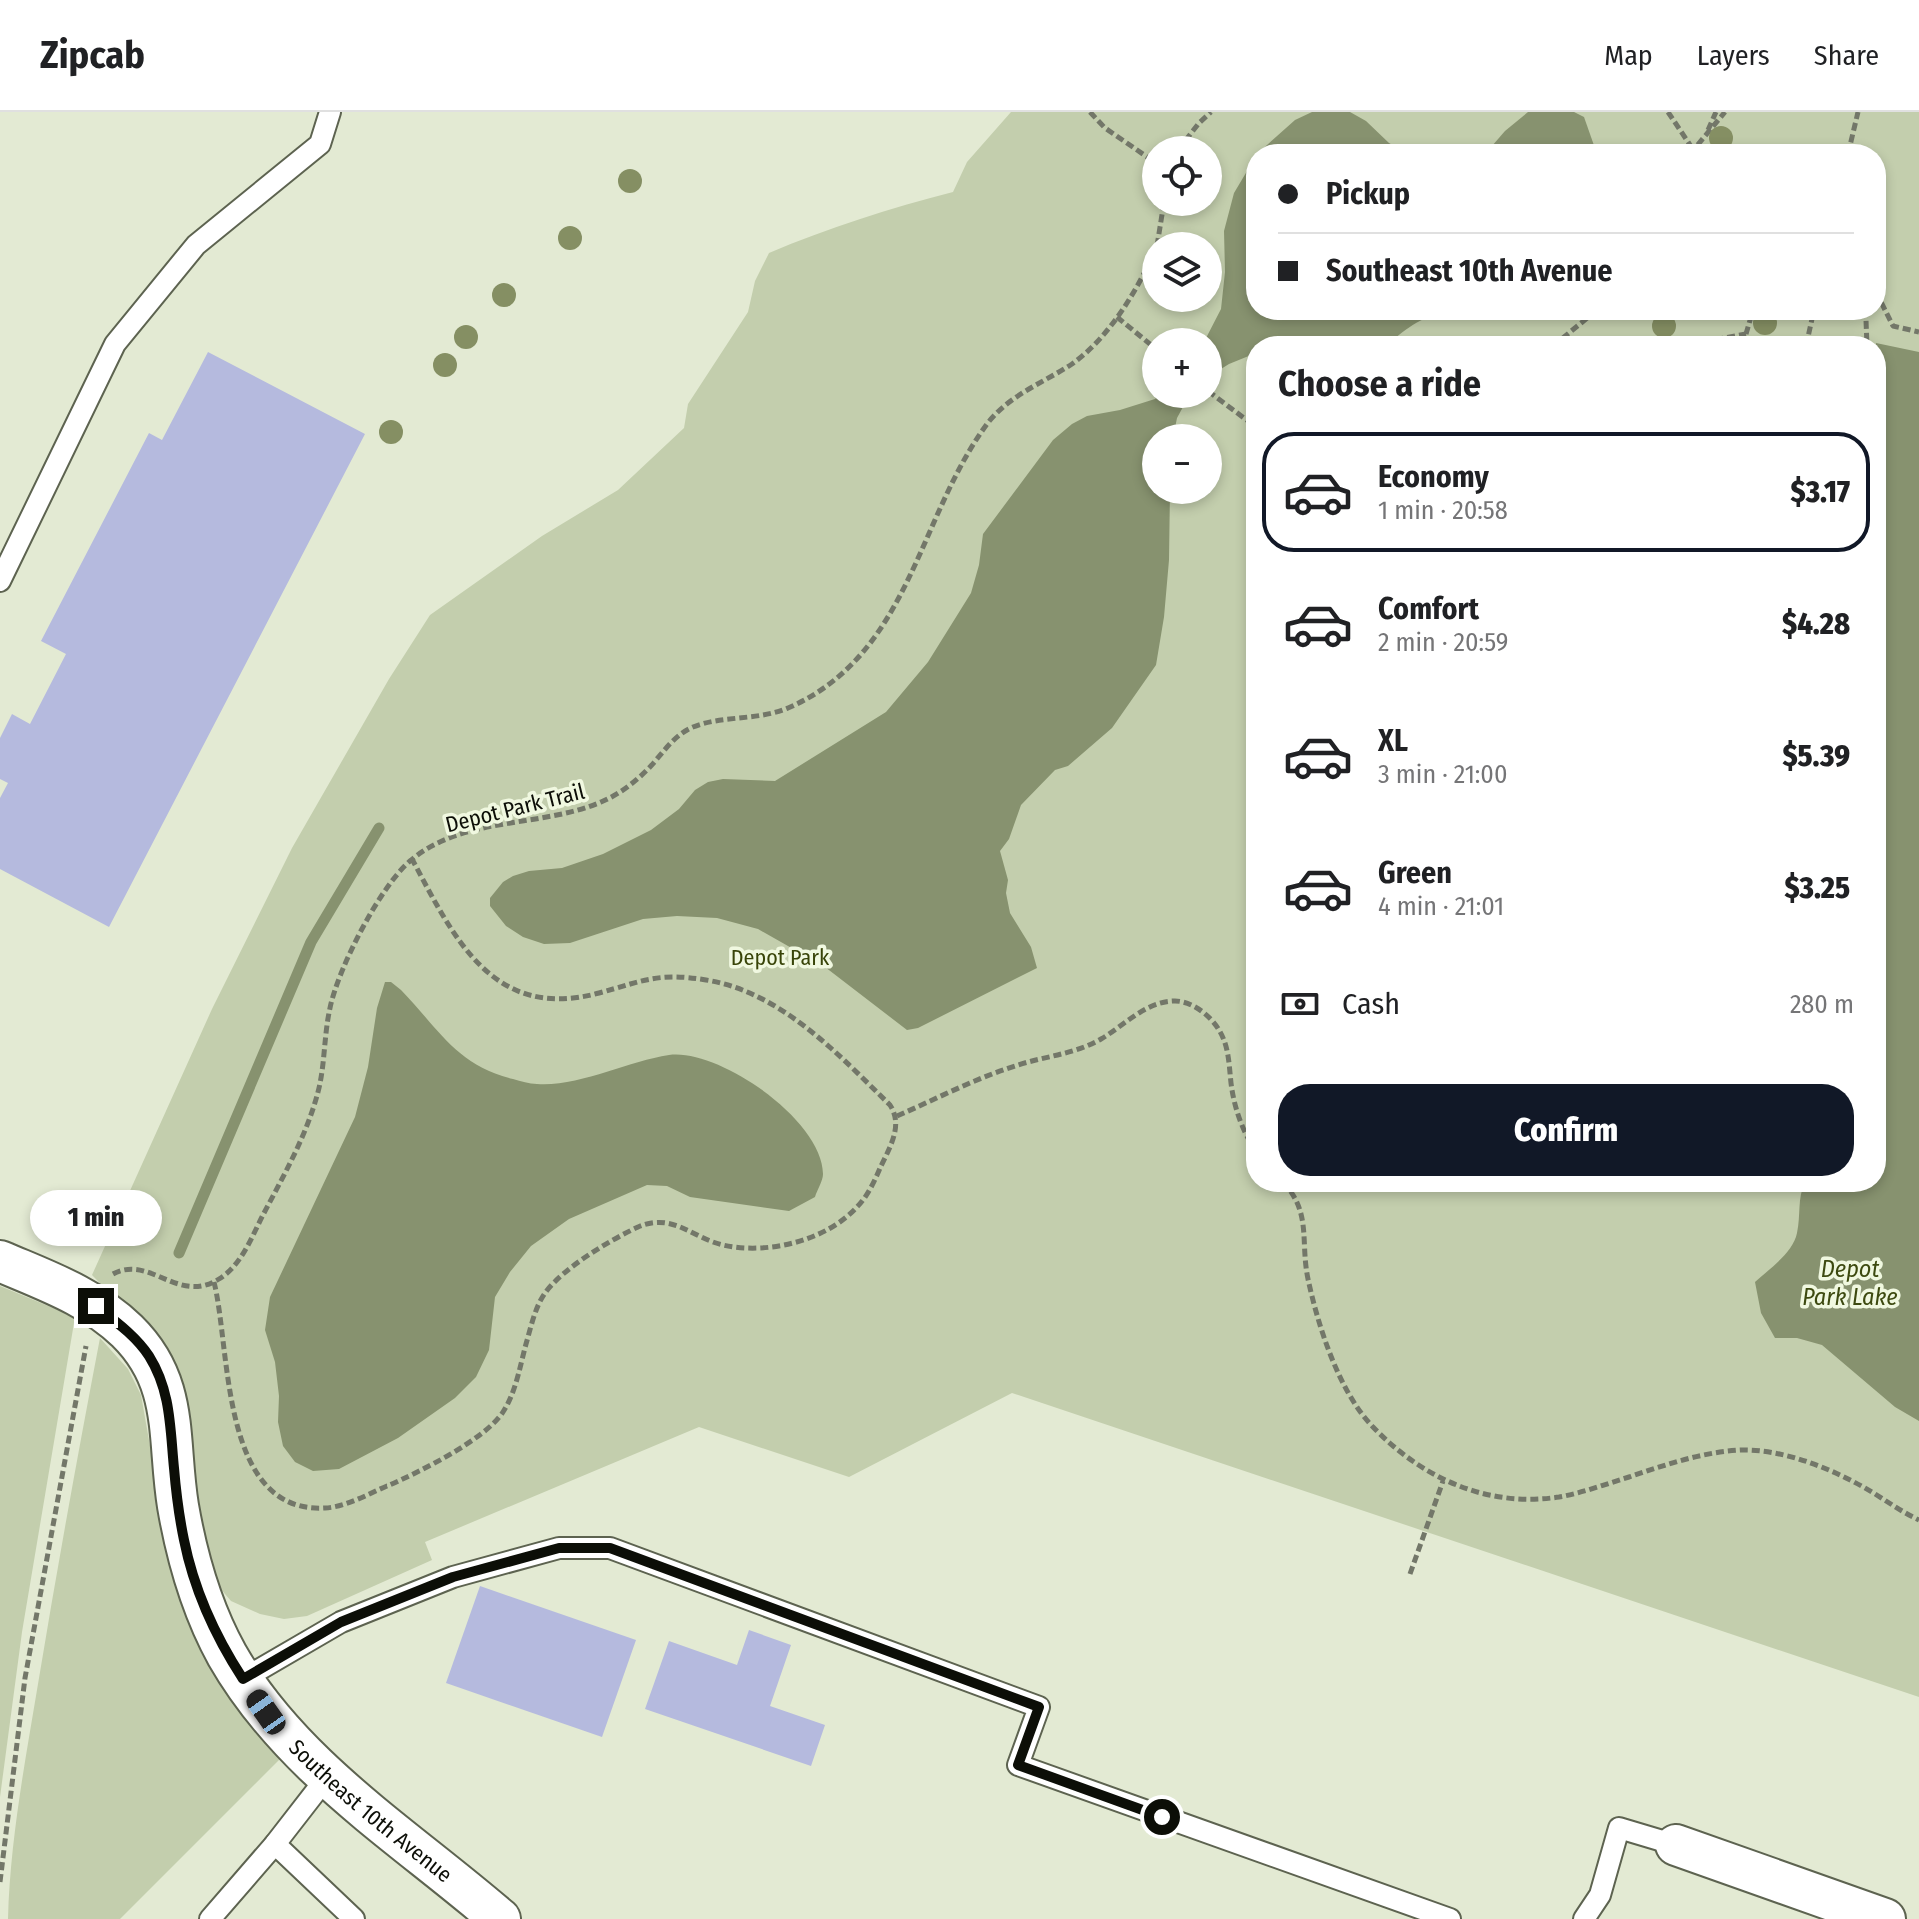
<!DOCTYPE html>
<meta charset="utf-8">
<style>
body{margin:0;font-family:"Fira Sans Condensed",sans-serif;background:#f2f2f2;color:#202124;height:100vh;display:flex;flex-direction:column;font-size:30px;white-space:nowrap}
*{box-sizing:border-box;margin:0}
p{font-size:26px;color:#757577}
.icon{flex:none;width:44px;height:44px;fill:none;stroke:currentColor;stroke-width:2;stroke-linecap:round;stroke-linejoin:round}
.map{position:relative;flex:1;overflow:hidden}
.sheet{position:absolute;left:1246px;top:224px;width:640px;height:856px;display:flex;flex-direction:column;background:#fff;border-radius:32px;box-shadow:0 4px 12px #0003}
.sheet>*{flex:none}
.banner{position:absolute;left:1246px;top:32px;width:640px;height:176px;border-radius:32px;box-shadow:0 4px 12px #0003;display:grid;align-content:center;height:176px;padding:0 32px;background:#fff}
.buttons{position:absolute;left:1142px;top:24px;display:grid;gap:16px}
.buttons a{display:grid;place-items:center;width:80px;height:80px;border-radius:50%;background:#fff;box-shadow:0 4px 12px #0003;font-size:40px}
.end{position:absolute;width:36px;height:36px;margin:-18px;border:10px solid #0c0e07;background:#fff;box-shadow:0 0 0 4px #fff}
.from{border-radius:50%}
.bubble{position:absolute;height:56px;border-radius:28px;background:#fff;box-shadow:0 4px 12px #0003;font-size:26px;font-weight:800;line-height:56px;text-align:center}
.car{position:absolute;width:24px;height:48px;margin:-24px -12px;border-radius:10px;box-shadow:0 0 6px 2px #0007;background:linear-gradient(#222 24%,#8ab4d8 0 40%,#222 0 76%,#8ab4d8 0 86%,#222 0)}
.banner b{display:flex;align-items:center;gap:28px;height:76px;font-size:30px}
.banner b+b{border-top:2px solid #e0e0e0}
.banner i{width:20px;height:20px;background:#202124}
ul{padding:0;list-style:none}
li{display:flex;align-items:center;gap:24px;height:120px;margin:0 16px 12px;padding:0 16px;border:4px solid transparent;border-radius:32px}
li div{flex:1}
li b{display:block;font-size:30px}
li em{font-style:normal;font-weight:800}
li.selected{border-color:#111827}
li>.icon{width:72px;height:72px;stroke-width:1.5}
h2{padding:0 32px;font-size:36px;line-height:96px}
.pay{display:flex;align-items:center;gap:20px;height:88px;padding:0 32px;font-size:30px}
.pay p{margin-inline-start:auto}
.cta{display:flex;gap:16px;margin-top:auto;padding:16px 32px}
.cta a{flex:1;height:92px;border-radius:32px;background:#111827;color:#fff;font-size:32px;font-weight:800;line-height:92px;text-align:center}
header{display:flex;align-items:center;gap:48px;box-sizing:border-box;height:112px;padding:0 40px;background:#fff;border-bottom:2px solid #e0e0e0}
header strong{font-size:38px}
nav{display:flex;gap:44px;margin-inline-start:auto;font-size:28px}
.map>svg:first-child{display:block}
</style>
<header>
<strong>Zipcab</strong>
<nav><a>Map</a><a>Layers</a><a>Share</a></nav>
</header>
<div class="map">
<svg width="1919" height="1807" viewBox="0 0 1919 1807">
<rect width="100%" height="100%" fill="#e3ead3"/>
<g fill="#c3cead" fill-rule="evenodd">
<path d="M1011 0H1919V1585L1012 1281 849 1365 699 1315 425 1430 432 1448 307 1504 284 1507 260 1502 231 1489 213 1468 131 1203 92 1163 212 897 292 736 389 567 430 503 542 424 618 378 684 316 688 292 748 200 755 169 769 141C828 116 890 96 953 80L967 50ZM1156 38H1208V90H1156ZM1256 42H1876V198H1256ZM1156 134H1208V186H1156ZM1156 230H1208V282H1156ZM1256 234H1876V1070H1256ZM1156 326H1208V378H1156Z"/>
<polygon points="0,1174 75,1205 22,1520 0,1685"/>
<path d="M100 1226 128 1257 141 1283 155 1362 200 1531 222 1574 280 1647 120 1807H8C10 1729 25 1650 38 1572 57 1457 78 1341 100 1226Z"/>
</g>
<g fill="#87926f">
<polygon points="1312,0 1350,0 1366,9 1389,31 1408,42 1257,42 1295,8"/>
<polygon points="1528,0 1574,0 1584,5 1597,42 1485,42 1505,19"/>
<path d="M1256 44V198H1453C1422 204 1409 214 1386 234H1256V241L1229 252 1208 265V230H1204L1221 197 1225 160 1224 119 1234 81Z"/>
<path d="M1876 231 1919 240V1309L1895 1295 1822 1233 1797 1226H1775L1761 1201 1755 1170C1769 1157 1793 1141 1797 1121 1801 1103 1797 1087 1805 1070H1876Z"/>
<polygon points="1160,282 1190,282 1177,306 1173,326 1156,326 1156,378 1170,378 1169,448 1164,505 1156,553 1112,616 1068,654 1055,658 1021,693 1009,727 1000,739 1008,768 1006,781 1010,801 1031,835 1037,856 918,916 907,918 825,855 758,817 717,806 677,804 643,807 570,831 544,832 523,825 506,814 490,794 490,786 503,770 513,764 529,759 562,756 603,742 651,718 679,697 695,678 708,670 723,667 775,669 886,600 928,550 971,481 979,453 983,422 1053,328 1072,312 1087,304 1120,298 1155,287"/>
<path d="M385 870H391L401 878C439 917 456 953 513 967 521 969 529 972 537 972 579 975 628 949 669 943 718 936 823 1008 823 1062 823 1069 817 1078 815 1085L789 1099 690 1085 667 1074 647 1073 569 1107 531 1134 510 1160 495 1185 489 1238 476 1265 455 1286 398 1326 339 1357 313 1359 295 1350 283 1334 278 1310 279 1284 275 1250 265 1218 270 1185 355 1005 368 955 377 896Z"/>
</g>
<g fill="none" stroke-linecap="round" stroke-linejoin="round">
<polyline stroke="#87926f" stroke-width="11" points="179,1141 311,830 379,716"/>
</g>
<g fill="#b5bade">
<polygon points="208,240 365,322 109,815 0,757 0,686 8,671 0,667 0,626 12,602 30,612 66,542 41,529 149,321 162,328"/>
<polygon points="480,1474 636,1528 602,1625 446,1571"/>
<polygon points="749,1518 791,1533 770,1594 825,1613 811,1654 645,1597 669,1529 737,1553"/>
</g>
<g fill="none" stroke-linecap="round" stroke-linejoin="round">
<g stroke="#5d6350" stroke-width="24">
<g id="lane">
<polyline points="0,469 115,232 196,133 320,32 330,0"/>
<polyline points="243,1567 341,1510 453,1465 559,1436 610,1436 1039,1595 1018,1653 1450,1807"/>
<polyline points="275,1732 354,1807"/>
<polyline points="210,1807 275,1732 327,1665"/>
<polyline points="1584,1807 1600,1783 1619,1716 1676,1733"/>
</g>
</g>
<g stroke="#5d6350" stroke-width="44">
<g id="street">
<path id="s1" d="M0 1149C44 1168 91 1184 127 1219 180 1271 167 1327 178 1394 187 1446 201 1496 227 1543 291 1655 404 1724 500 1807"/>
<polyline points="1676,1733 1885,1807"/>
</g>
</g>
<g stroke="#737769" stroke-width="5" stroke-dasharray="8 4" stroke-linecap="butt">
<polyline points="1090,0 1105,16 1156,51"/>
<polyline points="1668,0 1696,42"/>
<polyline points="1708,18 1716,0"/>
<polyline points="1178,38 1199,11 1211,0"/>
<polyline points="1690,42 1725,0"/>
<polyline points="1848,42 1858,0"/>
<polyline points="1157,134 1164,90"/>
<polyline points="1876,180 1893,214 1919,220"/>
<polyline points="1861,198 1866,208 1867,234"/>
<polyline points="1117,205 1156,237"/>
<polyline points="1553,234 1597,198"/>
<polyline points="1680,234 1746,222"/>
<polyline points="1749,234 1746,222 1753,198"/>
<polyline points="1806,234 1814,198"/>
<polyline points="1208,279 1256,315"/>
<path d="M897 1004C936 987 974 967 1015 954 1044 944 1073 943 1101 927 1125 913 1146 889 1175 889 1192 889 1211 904 1219 918 1229 934 1229 953 1231 971 1234 995 1242 1019 1256 1039"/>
<path d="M1283 1070C1312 1101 1300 1129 1308 1167 1318 1214 1339 1280 1373 1315 1422 1366 1487 1396 1559 1385 1582 1381 1606 1372 1629 1365 1665 1353 1702 1340 1741 1338 1785 1337 1835 1358 1872 1380 1888 1390 1902 1400 1919 1408"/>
<path d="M113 1162C150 1142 178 1193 219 1167 242 1153 252 1124 264 1101 285 1061 308 1021 319 976 325 950 324 923 330 896 338 857 379 776 410 749 462 704 540 716 601 690 618 683 634 671 647 658 662 643 672 624 693 615 723 603 757 609 788 596 910 543 917 407 987 312 1009 283 1043 271 1072 252 1109 226 1139 176 1156 136"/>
<path d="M214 1170C231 1238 220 1402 325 1396 346 1395 368 1382 387 1374 418 1361 486 1327 503 1300 516 1280 520 1254 526 1232 531 1215 535 1195 545 1181 563 1156 610 1128 638 1115 673 1100 692 1126 723 1133 767 1143 826 1129 857 1095 868 1084 875 1068 881 1054 891 1033 903 1013 890 993 838 942 781 880 706 868 658 860 643 869 599 881 493 910 454 826 412 747"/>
<polyline points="1410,1462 1443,1369"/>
<polyline points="0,1770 25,1566 86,1234"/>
</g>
<use href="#lane" stroke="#fff" stroke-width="20"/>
<use href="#street" stroke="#fff" stroke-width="40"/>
</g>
<g fill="#858f63">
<circle cx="1721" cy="26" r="12"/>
<circle cx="630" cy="69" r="12"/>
<circle cx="570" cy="126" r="12"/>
<circle cx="504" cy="183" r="12"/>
<circle cx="1765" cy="211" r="12"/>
<circle cx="1664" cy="214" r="12"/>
<circle cx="466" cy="225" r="12"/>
<circle cx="445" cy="253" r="12"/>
<circle cx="391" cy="320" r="12"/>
</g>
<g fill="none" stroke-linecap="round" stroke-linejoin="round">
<path stroke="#0c0e07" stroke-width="10" d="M96 1194C115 1209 136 1224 149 1244 171 1279 170 1316 174 1356 176 1380 179 1404 184 1428 194 1478 215 1524 243 1567L341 1510 453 1465 559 1436H610L1039 1595 1018 1653 1162 1705"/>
</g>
<g text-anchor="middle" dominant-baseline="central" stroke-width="7" stroke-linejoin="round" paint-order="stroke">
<g font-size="22" fill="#0c0e07" stroke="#f0f8e0">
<text transform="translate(515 696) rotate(-14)">Depot Park Trail</text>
<text stroke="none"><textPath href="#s1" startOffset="704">Southeast 10th Avenue</textPath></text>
</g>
<g font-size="22" fill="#384408" stroke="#f0f8e0">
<text x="780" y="845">Depot Park</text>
</g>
<g font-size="24" font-style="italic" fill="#3d4a10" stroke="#f0f8e0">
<text x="1850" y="1157">Depot<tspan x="1850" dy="28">Park Lake</tspan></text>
</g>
</g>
</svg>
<div class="buttons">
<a><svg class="icon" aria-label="locate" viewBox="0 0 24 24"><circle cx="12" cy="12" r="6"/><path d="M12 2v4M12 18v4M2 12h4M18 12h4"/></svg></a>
<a><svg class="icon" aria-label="layers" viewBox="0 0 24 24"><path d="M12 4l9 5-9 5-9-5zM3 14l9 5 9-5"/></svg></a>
<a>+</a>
<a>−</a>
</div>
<i class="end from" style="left:1162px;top:1705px"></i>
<i class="end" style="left:96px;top:1194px"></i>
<div class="bubble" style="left:30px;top:1078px;width:132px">1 min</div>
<i class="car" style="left:266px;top:1600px;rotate:325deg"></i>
<div class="banner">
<b><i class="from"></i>Pickup</b>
<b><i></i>Southeast 10th Avenue</b>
</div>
<section class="sheet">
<h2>Choose a ride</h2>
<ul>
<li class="selected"><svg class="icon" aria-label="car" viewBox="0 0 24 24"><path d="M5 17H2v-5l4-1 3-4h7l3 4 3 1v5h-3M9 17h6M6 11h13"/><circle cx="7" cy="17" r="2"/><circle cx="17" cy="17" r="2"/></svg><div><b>Economy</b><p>1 min · 20:58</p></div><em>$3.17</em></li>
<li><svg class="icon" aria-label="car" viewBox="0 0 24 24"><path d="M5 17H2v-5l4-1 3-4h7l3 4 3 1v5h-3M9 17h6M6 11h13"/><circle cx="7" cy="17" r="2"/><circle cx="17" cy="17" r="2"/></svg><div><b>Comfort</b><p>2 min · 20:59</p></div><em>$4.28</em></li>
<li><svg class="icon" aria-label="car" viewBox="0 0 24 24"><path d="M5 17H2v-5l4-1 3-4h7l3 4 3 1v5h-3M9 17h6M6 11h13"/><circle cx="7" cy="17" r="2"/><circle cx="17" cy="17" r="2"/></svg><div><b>XL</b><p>3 min · 21:00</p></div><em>$5.39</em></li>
<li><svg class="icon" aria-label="car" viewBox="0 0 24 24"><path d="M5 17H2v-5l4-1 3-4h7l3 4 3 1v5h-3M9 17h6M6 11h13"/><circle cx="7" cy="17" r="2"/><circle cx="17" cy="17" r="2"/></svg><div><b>Green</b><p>4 min · 21:01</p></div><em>$3.25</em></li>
</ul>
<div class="pay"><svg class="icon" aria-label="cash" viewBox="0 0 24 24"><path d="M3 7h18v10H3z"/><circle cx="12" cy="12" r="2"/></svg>Cash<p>280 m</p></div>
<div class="cta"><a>Confirm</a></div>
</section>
</div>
